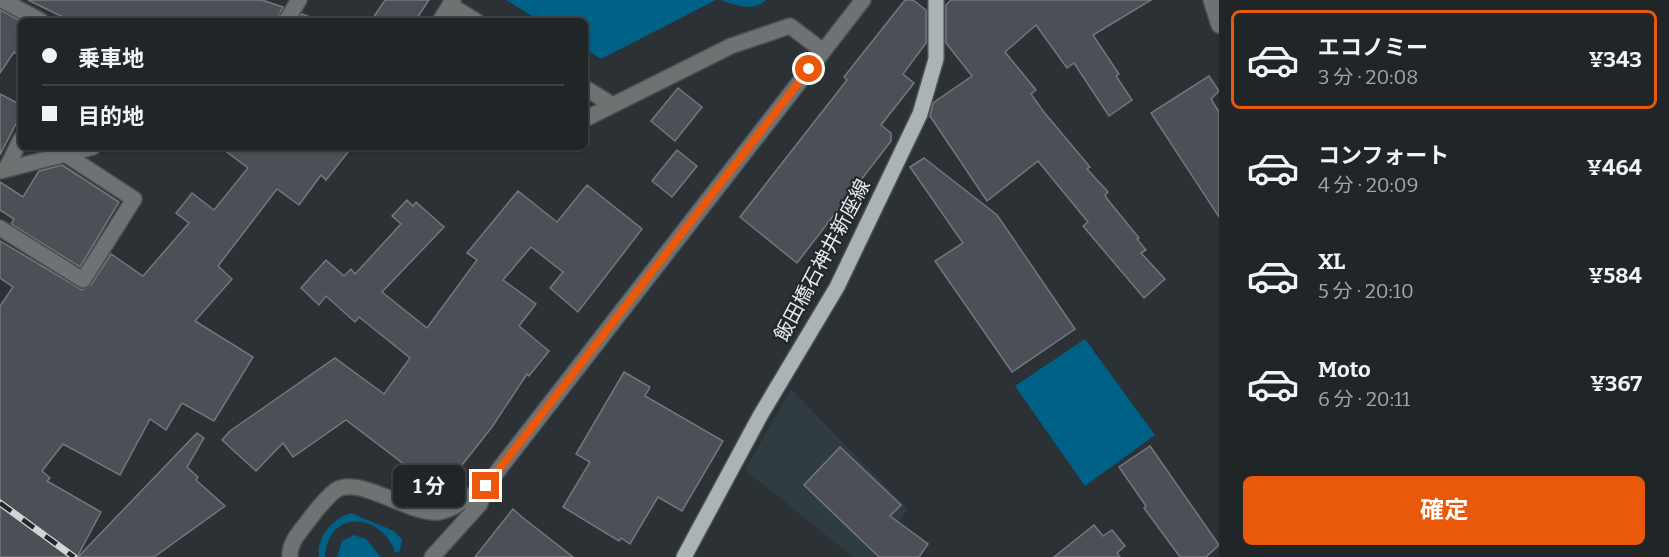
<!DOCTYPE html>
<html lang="ja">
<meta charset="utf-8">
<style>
body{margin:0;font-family:Bitter,"Noto Sans JP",serif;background:#2d3134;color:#f1f3f6;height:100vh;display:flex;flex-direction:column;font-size:22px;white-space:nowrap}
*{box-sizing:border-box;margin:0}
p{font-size:20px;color:#a2a5a8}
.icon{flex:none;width:33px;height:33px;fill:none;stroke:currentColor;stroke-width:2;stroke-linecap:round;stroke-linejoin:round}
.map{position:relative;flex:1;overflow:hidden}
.side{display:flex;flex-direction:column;background:#202528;width:450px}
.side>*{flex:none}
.top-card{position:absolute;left:18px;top:18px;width:570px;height:132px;border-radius:9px;box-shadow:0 2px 4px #0004,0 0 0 2px #3d4245;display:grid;align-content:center;height:132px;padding:0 24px;background:#202528}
.end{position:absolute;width:27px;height:27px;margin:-14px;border:8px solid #ea580c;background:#fff;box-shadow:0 0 0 3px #fff}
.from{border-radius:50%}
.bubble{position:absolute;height:42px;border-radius:9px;background:#202528;box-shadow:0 2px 4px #0004,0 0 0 2px #3d4245;font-size:20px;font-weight:700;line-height:42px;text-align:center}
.top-card b{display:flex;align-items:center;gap:21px;height:57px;font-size:22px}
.top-card b+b{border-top:2px solid #3d4245}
.top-card i{width:15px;height:15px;background:#f1f3f6}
ul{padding:10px 0 0;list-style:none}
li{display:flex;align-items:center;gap:18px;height:99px;margin:0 12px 9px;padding:0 12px;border:3px solid transparent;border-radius:9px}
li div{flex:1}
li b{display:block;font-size:22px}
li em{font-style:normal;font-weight:700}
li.active{border-color:#ea580c}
li>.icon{width:54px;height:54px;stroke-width:1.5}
.button{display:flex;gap:12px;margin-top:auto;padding:12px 24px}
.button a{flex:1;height:69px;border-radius:9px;background:#ea580c;color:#fff;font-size:24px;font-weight:700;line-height:69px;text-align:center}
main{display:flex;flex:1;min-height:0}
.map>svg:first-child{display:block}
</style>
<main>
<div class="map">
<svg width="1219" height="557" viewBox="0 0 1219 557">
<rect width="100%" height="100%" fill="#2b3135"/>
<polygon fill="#2f3c42" points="791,389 908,509 874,557 853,557 745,470"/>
<g fill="#006186">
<polygon points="506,0 716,0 601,59 585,49 585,21 540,21"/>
<path d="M721 0H766C753 12 735 5 721 0Z"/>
<polygon points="1085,339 1155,435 1085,486 1015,386"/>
<path d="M351 513 394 531 402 539 400 551 395 553C383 513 328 508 325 557H319C316 537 333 518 351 513Z"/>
<polygon points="354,535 366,539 381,557 337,557 342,541"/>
</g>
<g fill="#4c5056" stroke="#73777e" stroke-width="1.5">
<polygon points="28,0 262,0 283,7 276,21 71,21"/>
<polygon points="385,0 429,0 415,21 371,21"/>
<polygon points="905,0 913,0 926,10 926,43 903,74 914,83 881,125 891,133 891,141 797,263 740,217 847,80 844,77"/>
<polygon points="951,0 1151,0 1093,35 1119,74 1116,76 1132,100 1109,116 1074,63 1067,68 1036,25 1005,52 1036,90 1031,94 1043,111 1090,167 1087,169 1108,192 1105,195 1108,200 1139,238 1137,239 1146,250 1141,253 1165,279 1144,298 1083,226 1088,222 1038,161 987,201 930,116 933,103 972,76 946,43 946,5"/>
<polygon points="0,10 21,21 21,56 14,52 0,73"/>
<polygon points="302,14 313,18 313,21 297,21"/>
<polygon points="1209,76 1219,91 1211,99 1219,112 1219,217 1151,113"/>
<polygon points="678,88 702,107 675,141 651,121"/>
<polygon points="0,94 21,105 21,114 0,155"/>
<polygon points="220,147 352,147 326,180 321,175 299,205 277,189 218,266 232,279 195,321 253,357 214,421 182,403 166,430 150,419 120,475 63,444 42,471 50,478 47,481 101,512 77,557 0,557 0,306 13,287 0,278 0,241 82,290 91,285 111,254 143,276 189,223 176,213 192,193 214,210 248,168"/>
<polygon points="677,150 697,166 672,197 652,181"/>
<polygon points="924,158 997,215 1075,329 1012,372 935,261 963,243 910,167"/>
<polygon points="62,165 119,202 80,267 11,224 14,219 0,210 0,182 23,197 39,171"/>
<polygon points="587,185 642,229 578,312 550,288 563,272 531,247 503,280 536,304 519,326 549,351 529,376 527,374 492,427 458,470 436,476 423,467 417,474 346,420 293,457 283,443 256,471 222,440 230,431 335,358 384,394 410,358 359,317 355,322 326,296 319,305 301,288 326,260 344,276 351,269 355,274 401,224 392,216 407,200 413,206 416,202 444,227 382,292 427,328 477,260 467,253 518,191 557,222"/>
<polygon points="624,372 650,387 645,396 723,441 682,511 658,497 630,544 621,538 619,541 563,507 590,462 576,454"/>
<polygon points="197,433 204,438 187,467 198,477 196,480 225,506 154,557 78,557"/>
<polygon points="1150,446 1219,545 1206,557 1180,557 1144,508 1146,506 1119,467"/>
<polygon points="840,447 901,505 890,516 928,544 919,557 879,557 804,485"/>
<polygon points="513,509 522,517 573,557 475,557"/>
<polygon points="1094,525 1103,536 1112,530 1125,546 1117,553 1120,557 1054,557"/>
</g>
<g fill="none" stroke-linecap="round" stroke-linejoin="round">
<g stroke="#494f52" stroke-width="18">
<g id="minor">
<polyline points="2,0 41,21"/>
<polyline points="1211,0 1219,25"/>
<polyline points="450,5 476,21"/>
<polyline points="286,21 299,0"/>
<polyline points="440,21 453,0"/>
<polyline points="585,88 611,104"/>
<polyline points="585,119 731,46 790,26 823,51"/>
<polyline points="6,169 21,139"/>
<polyline points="0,171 93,147"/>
<polyline points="0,228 83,280 134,199 65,154"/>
<path d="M290 557C289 541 302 530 311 517 318 508 327 497 336 490 359 475 410 515 438 512 455 510 471 494 486 486"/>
<polyline points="432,557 480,504 486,486 863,0"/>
</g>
</g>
<g stroke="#494f52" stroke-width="18">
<polyline id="major" points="684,557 760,416 837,287 920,114 936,59 936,0"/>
</g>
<use href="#minor" stroke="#6e7273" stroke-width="15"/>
<use href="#major" stroke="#abb4b5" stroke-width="15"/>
<g stroke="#d1d5d8" stroke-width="7">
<polyline id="rail" points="0,503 74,557"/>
</g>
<use href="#rail" stroke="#21272b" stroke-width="4.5" stroke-dasharray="14" stroke-linecap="butt"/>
</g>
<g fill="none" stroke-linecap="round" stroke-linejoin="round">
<polyline stroke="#ea580c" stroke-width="8" points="486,486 809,69"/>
</g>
<g text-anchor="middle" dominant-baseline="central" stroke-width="4.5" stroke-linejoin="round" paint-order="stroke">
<g font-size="20" fill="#e6eaed" stroke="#21272b">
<text transform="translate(822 260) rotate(-62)">飯田橋石神井新座線</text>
</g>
</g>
</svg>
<i class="end from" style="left:809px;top:69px"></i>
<i class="end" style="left:486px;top:486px"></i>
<div class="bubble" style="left:393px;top:465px;width:72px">1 分</div>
<div class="top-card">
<b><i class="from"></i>乗車地</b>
<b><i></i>目的地</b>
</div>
</div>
<section class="side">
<ul>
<li class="active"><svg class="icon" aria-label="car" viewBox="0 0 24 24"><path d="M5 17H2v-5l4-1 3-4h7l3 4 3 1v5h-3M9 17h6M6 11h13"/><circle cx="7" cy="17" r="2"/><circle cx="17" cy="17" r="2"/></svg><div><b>エコノミー</b><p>3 分 · 20:08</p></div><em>¥343</em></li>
<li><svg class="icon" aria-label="car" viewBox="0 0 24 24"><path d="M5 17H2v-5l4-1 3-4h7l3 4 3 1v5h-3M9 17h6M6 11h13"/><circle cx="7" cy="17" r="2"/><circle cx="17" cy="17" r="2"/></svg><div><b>コンフォート</b><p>4 分 · 20:09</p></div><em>¥464</em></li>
<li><svg class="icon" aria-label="car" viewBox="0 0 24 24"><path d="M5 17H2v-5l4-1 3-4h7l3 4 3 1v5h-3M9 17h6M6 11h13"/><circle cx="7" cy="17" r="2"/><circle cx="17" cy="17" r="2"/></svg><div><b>XL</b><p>5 分 · 20:10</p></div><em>¥584</em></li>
<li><svg class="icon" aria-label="car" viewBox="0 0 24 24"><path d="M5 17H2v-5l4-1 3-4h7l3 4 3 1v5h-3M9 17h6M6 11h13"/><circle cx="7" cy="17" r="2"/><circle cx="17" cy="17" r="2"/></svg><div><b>Moto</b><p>6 分 · 20:11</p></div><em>¥367</em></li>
</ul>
<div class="button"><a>確定</a></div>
</section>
</main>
